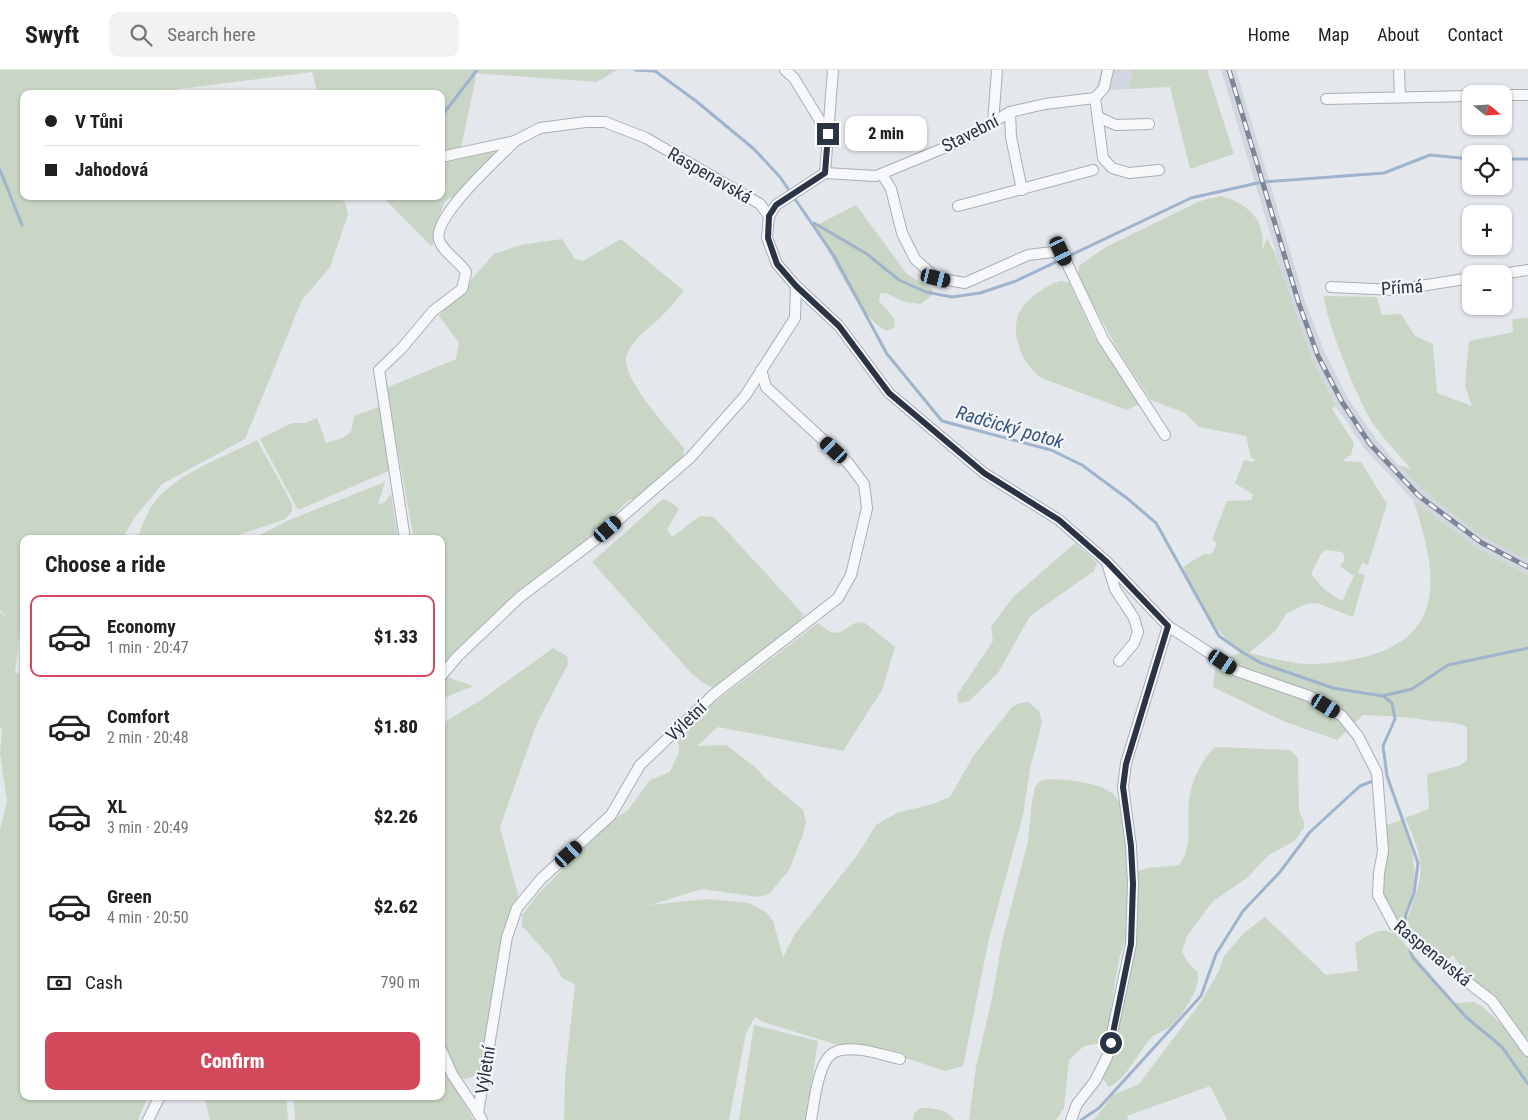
<!DOCTYPE html>
<meta charset="utf-8">
<style>
body{margin:0;font-family:"Roboto Condensed",sans-serif;background:#f2f2f2;color:#202124;height:100vh;display:flex;flex-direction:column;font-size:19px;white-space:nowrap}
*{box-sizing:border-box;margin:0}
p{font-size:16px;color:#757577}
.icon{flex:none;width:28px;height:28px;fill:none;stroke:currentColor;stroke-width:2;stroke-linecap:round;stroke-linejoin:round}
.map{position:relative;flex:1;overflow:hidden}
.side{position:absolute;left:20px;top:465px;width:425px;height:565px;display:flex;flex-direction:column;background:#fff;border-radius:10px;box-shadow:0 1px 4px #0004}
.side>*{flex:none}
.top-card{position:absolute;left:20px;top:20px;width:425px;height:110px;border-radius:10px;box-shadow:0 1px 4px #0004;display:grid;align-content:center;height:110px;padding:0 25px;background:#fff}
.needle{width:32px;rotate:108deg}
.fabs{position:absolute;left:1462px;top:15px;display:grid;gap:10px}
.fabs a{display:grid;place-items:center;width:50px;height:50px;border-radius:10px;background:#fff;box-shadow:0 1px 4px #0004;font-size:25px}
.end{position:absolute;width:22px;height:22px;margin:-11px;border:6px solid #2b3445;background:#fff;box-shadow:0 0 0 2px #fff}
.from{border-radius:50%}
.bubble{position:absolute;height:35px;border-radius:10px;background:#fff;box-shadow:0 1px 4px #0004;font-size:16px;font-weight:800;line-height:35px;text-align:center}
.car{position:absolute;width:15px;height:30px;margin:-15px -8px;border-radius:6px;box-shadow:0 0 4px 1px #0007;background:linear-gradient(#222 24%,#8ab4d8 0 40%,#222 0 76%,#8ab4d8 0 86%,#222 0)}
.top-card b{display:flex;align-items:center;gap:18px;height:48px;font-size:19px}
.top-card b+b{border-top:1px solid #e0e0e0}
.top-card i{width:12px;height:12px;background:#202124}
ul{padding:0;list-style:none}
li{display:flex;align-items:center;gap:15px;height:82px;margin:0 10px 8px;padding:0 15px;border:2px solid transparent;border-radius:10px}
li div{flex:1}
li b{display:block;font-size:19px}
li em{font-style:normal;font-weight:800}
li.current{border-color:#d1495b}
li>.icon{width:45px;height:45px;stroke-width:1.5}
h2{padding:0 25px;font-size:22px;line-height:60px}
.pay{display:flex;align-items:center;gap:12px;height:55px;padding:0 25px;font-size:19px}
.pay p{margin-inline-start:auto}
.action{display:flex;gap:10px;margin-top:auto;padding:10px 25px}
.action a{flex:1;height:58px;border-radius:10px;background:#d1495b;color:#fff;font-size:20px;font-weight:800;line-height:58px;text-align:center}
header{display:flex;align-items:center;gap:30px;box-sizing:border-box;height:70px;padding:0 25px;background:#fff;border-bottom:1px solid #e0e0e0}
header strong{font-size:24px}
nav{display:flex;gap:28px;margin-inline-start:auto;font-size:18px}
.search{width:350px;height:45px;background:#f2f2f2;display:flex;align-items:center;gap:12px;box-sizing:border-box;padding:0 18px;border-radius:10px;color:#757577;font-size:19px}
.map>svg:first-child{display:block}
</style>
<header>
<strong>Swyft</strong>
<div class="search"><svg class="icon" aria-label="search" viewBox="0 0 24 24"><circle cx="10" cy="10" r="6"/><path d="M15 15l6 6"/></svg>Search here</div>
<nav><a>Home</a><a>Map</a><a>About</a><a>Contact</a></nav>
</header>
<div class="map">
<svg width="1528" height="1050" viewBox="0 0 1528 1050">
<rect width="100%" height="100%" fill="#e4e7ec"/>
<g fill="#d2d6de">
<polygon points="1101,0 1132,0 1129,19 1096,21"/>
<polygon points="1221,0 1236,0 1305,231 1325,283 1348,328 1376,369 1398,395 1452,444 1486,467 1528,489 1528,505 1478,479 1414,431 1364,378 1336,336 1312,289 1292,236"/>
</g>
<g fill="#c9d6c5" fill-rule="evenodd">
<polygon points="0,0 617,0 597,12 473,3 476,7 461,78 441,83 441,24 318,24 312,2 140,24 24,24 24,126 334,126 345,132 348,145 330,197 302,230 245,369 162,414 135,447 122,469 24,469 24,557 20,561 15,602 24,606 24,1026 148,1026 138,1050 0,1050 0,759 7,732 0,683 2,660 0,656 0,542 6,547 0,540"/>
<polygon points="1132,0 1207,0 1234,84 1190,99 1170,17 1129,19"/>
<polygon points="495,80 497,85 455,127 449,128 444,133 439,148 432,177 382,126 441,126 441,88"/>
<path d="M1221 126C1249 134 1267 151 1262 181L1267 168 1275 183 1312 289 1336 336 1332 339 1354 373 1351 385 1342 391 1361 392 1387 434 1368 495 1362 493 1358 503 1365 505 1353 547 1317 533 1306 534 1287 543 1275 561 1249 583C1269 587 1293 595 1313 594 1357 592 1417 582 1428 532 1436 500 1423 462 1414 431L1478 479 1528 505V970L1481 926 1453 885 1449 889 1443 888 1415 868 1416 862 1411 859 1407 849C1425 800 1426 795 1405 748L1429 739 1427 704 1459 696 1467 690V657C1453 651 1447 653 1433 651 1410 647 1387 646 1363 645L1337 670 1283 651 1213 617 1216 593 1241 582C1222 569 1185 520 1184 496L1204 484H1212L1217 473 1212 470 1227 431 1252 430 1253 425 1235 413 1244 390 1253 392 1255 389 1251 388 1246 366 1199 357 1185 343 1151 330 1119 282 1084 217 1078 205 1079 196 1106 177 1200 131ZM1326 480 1342 482C1346 488 1345 491 1340 496L1354 506 1342 531 1325 520 1311 504 1321 484Z"/>
<path d="M856 135 907 204 932 219 934 224 921 234 905 232 888 224 880 223 879 231 894 248 895 257 887 261C863 253 828 180 815 156Z"/>
<path d="M562 169 575 189 583 191 621 169 684 221C676 230 669 239 661 247 648 259 634 268 627 284 618 306 671 361 684 378L683 387 672 403 665 418 653 427 629 430 584 472 560 499 512 538 444 606 473 616 441 629V469H414L386 318 456 289 459 273 439 246 494 184 520 175Z"/>
<path d="M1060 211 1069 212 1094 266 1139 334 1127 340 1041 308C1022 294 1007 260 1022 238 1030 226 1046 216 1060 211Z"/>
<path d="M1324 226 1377 227 1382 245 1401 244 1415 266 1433 274 1437 323 1472 336 1465 315 1469 271 1513 262 1512 249 1528 248V489C1478 469 1436 432 1398 395L1411 399C1399 384 1385 371 1374 355 1360 335 1325 250 1324 226Z"/>
<polygon points="379,337 391,400 298,440 260,369 292,353 305,353 317,348 326,373 342,368 351,362 354,346"/>
<path d="M257 370 292 434V441L286 449 226 469H137C142 455 148 439 158 428 180 402 227 386 257 370Z"/>
<polygon points="385,412 378,434 384,433 391,424 398,469 252,469 289,450"/>
<polygon points="663,429 671,432 679,439 667,460 672,467 700,446 714,447 804,545 797,553 713,618 702,612 691,603 592,492"/>
<polygon points="1075,473 1097,493 1094,501 1030,546 998,603 969,631 958,633 957,625 993,571 991,557 1013,527"/>
<path d="M857 552 865 553 895 577 882 620 843 681 718 657 697 676 726 675 755 697 766 709 803 740 806 752 803 765 789 800 769 824 758 827 702 819 650 835 707 829 749 833 766 842 773 851 783 887 795 864 858 784 876 755 897 743 933 734 950 727 974 685 1012 637 1020 633 1028 632 1039 641 1042 652 1030 699 1023 745 989 869 963 996 945 1001 897 985 838 975 763 952 755 947 746 963 729 1050H564L565 1007 575 914 562 908 551 888 522 856V845L539 823 611 751 628 740 650 710 670 702 679 682 678 668 711 635 818 553C838 570 838 562 857 552Z"/>
<polygon points="553,578 567,586 568,594 537,653 500,757 518,825 500,878 479,999 476,1006 465,1009 460,1008 441,971 441,654 481,630"/>
<path d="M1215 677 1290 680 1298 688 1299 741 1304 751V758L1299 765 1294 771 1269 785 1247 808 1213 831 1187 866 1182 882 1187 891 1198 903C1200 920 1182 947 1168 958 1163 962 1155 963 1151 968 1136 985 1130 1005 1109 1017L1103 1009 1113 982 1135 878 1138 801 1148 798 1179 795C1194 776 1186 751 1189 730 1191 712 1202 689 1215 677Z"/>
<path d="M1049 709C1068 710 1095 711 1112 723 1132 736 1129 840 1126 864 1125 873 1121 881 1119 890 1114 915 1111 941 1108 966L1103 973 1084 976 1069 990 1064 1038 1056 1050H969L976 997 993 924 1001 876 1028 771 1032 731 1035 717 1040 711Z"/>
<path d="M1402 750C1417 789 1421 815 1400 855 1372 837 1383 783 1386 755Z"/>
<path d="M1265 847 1326 905 1358 901 1355 873C1372 864 1381 854 1399 867L1455 933 1473 932 1482 936 1517 969 1528 987V1050H1227L1210 1016 1127 1046 1128 1050H1094L1113 1025 1139 1014 1200 933 1219 901 1224 886 1245 862Z"/>
<polygon points="754,955 818,971 806,1050 739,1050"/>
<polygon points="441,995 474,1050 295,1050 293,1026 441,1026"/>
<polygon points="204,1026 286,1026 288,1050 210,1050"/>
<path d="M921 1038C934 1038 947 1039 954 1050H913L914 1043Z"/>
</g>
<g fill="none" stroke-linecap="round" stroke-linejoin="round">
<g stroke="#9fb4cc" stroke-width="3">
<polyline points="635,0 655,1 696,31 754,79 780,107 834,186 887,284 942,351 1051,380 1082,395 1128,429 1156,453 1219,566 1242,582 1261,593 1333,618 1382,626 1412,619 1448,595 1528,578"/>
<polyline points="441,47 477,0"/>
<polyline points="1504,89 1528,89"/>
<polyline points="0,100 22,155"/>
<polyline points="814,153 867,184 899,210 926,222 952,227 980,223 1016,211 1191,128 1262,112 1384,103 1430,85 1471,89"/>
<polyline points="1383,626 1392,633 1395,649 1383,676 1387,706 1418,793 1414,823 1406,844 1405,851 1409,862"/>
<polyline points="1412,876 1410,881 1413,888 1466,947 1502,977 1528,1014"/>
<polyline points="1081,1050 1099,1038 1201,926 1216,884 1243,841 1280,802 1310,762 1360,716 1373,711"/>
</g>
<g stroke="#a9aeb7" stroke-width="12">
<g id="minor">
<polyline points="785,0 794,8 828,64"/>
<polyline points="1399,0 1400,27"/>
<polyline points="1504,25 1528,25"/>
<polyline points="1095,28 1103,88 1112,98 1129,103 1159,100"/>
<polyline points="1326,29 1471,26"/>
<polyline points="1010,42 1011,67 1022,120"/>
<polyline points="1098,47 1116,55 1149,54"/>
<polyline points="993,53 997,0"/>
<polyline points="441,87 515,71 540,58 586,52 605,52 646,68 760,134 769,146 767,168 777,194 796,216 839,256 889,323 984,403 1059,450 1107,492 1168,556 1237,601 1309,626 1342,646 1358,666 1377,703 1383,781 1379,803 1378,825 1394,855 1492,931 1528,981"/>
<polyline points="825,103 833,0"/>
<polyline points="882,104 891,119 902,163 915,189 936,208 965,213 1028,185 1061,181 1103,269 1165,365"/>
<polyline points="958,136 1093,100"/>
<polyline points="769,146 776,135 825,103 876,106 961,71 1010,42 1045,34 1095,28 1104,18 1108,0"/>
<polyline points="1501,204 1528,200"/>
<polyline points="1331,217 1395,220 1471,208"/>
<path d="M405 469 379 300 402 278 433 241 462 219 466 202C459 191 443 182 439 170 432 147 499 88 515 71"/>
<polyline points="1108,496 1115,519 1134,548 1138,562 1134,573 1119,591"/>
<polyline points="441,606 458,586 520,527 594,471 690,388 745,326 795,248 796,216"/>
<polyline points="441,979 452,1004 478,1043"/>
<polyline points="148,1050 160,1026"/>
<polyline points="482,1050 478,1043 507,867 517,838 541,809 611,745 640,695 713,625 838,528 851,505 867,438 864,414 848,393 766,317 761,300"/>
<path d="M811 1050C814 1034 818 989 835 982 853 974 882 985 900 989"/>
<polyline points="1071,1050 1077,1034 1095,1011 1107,987 1131,874 1133,814 1131,776 1123,717 1126,693 1168,556"/>
</g>
</g>
<use href="#minor" stroke="#f7f8fa" stroke-width="10"/>
<g stroke="#7d8696" stroke-width="5">
<polyline id="rail" points="1229,0 1299,234 1318,286 1342,332 1370,374 1419,426 1482,473 1528,497"/>
</g>
<use href="#rail" stroke="#f4f6f9" stroke-width="3" stroke-dasharray="9" stroke-linecap="butt"/>
</g>
<g fill="none" stroke-linecap="round" stroke-linejoin="round">
<polyline stroke="#2b3445" stroke-width="6" points="828,64 825,103 776,135 769,146 768,168 777,194 796,216 839,256 889,323 984,403 1059,450 1107,492 1168,556 1126,694 1123,717 1131,776 1133,814 1131,874 1111,973"/>
</g>
<g text-anchor="middle" dominant-baseline="central" stroke-width="4.5" stroke-linejoin="round" paint-order="stroke">
<g font-size="18" fill="#2b3445" stroke="#f4f6f9">
<text transform="translate(970 63) rotate(-27)">Stavební</text>
<text transform="translate(710 105) rotate(30)">Raspenavská</text>
<text transform="translate(1402 217) rotate(-4)">Přímá</text>
<text transform="translate(686 651) rotate(-44)">Výletní</text>
<text transform="translate(1433 883) rotate(39)">Raspenavská</text>
<text transform="translate(485 1000) rotate(-81)">Výletní</text>
</g>
<g font-size="19" font-style="italic" fill="#34527a" stroke="#f4f6f9">
<text transform="translate(1010 357) rotate(16)">Radčický potok</text>
</g>
</g>
</svg>
<div class="fabs">
<a><svg class="needle" viewBox="-14 -14 28 28"><path d="M0-13l5 13h-10z" fill="#e53935"/><path d="M0 13l5-13h-10z" fill="#757577"/></svg></a>
<a><svg class="icon" aria-label="locate" viewBox="0 0 24 24"><circle cx="12" cy="12" r="6"/><path d="M12 2v4M12 18v4M2 12h4M18 12h4"/></svg></a>
<a>+</a>
<a>−</a>
</div>
<i class="end from" style="left:1111px;top:973px"></i>
<i class="end" style="left:828px;top:64px"></i>
<div class="bubble" style="left:845px;top:46px;width:82px">2 min</div>
<i class="car" style="left:1061px;top:181px;rotate:155deg"></i>
<i class="car" style="left:936px;top:208px;rotate:104deg"></i>
<i class="car" style="left:834px;top:380px;rotate:313deg"></i>
<i class="car" style="left:608px;top:459px;rotate:49deg"></i>
<i class="car" style="left:1223px;top:592px;rotate:124deg"></i>
<i class="car" style="left:1326px;top:636px;rotate:122deg"></i>
<i class="car" style="left:569px;top:784px;rotate:48deg"></i>
<div class="top-card">
<b><i class="from"></i>V Tůni</b>
<b><i></i>Jahodová</b>
</div>
<section class="side">
<h2>Choose a ride</h2>
<ul>
<li class="current"><svg class="icon" aria-label="car" viewBox="0 0 24 24"><path d="M5 17H2v-5l4-1 3-4h7l3 4 3 1v5h-3M9 17h6M6 11h13"/><circle cx="7" cy="17" r="2"/><circle cx="17" cy="17" r="2"/></svg><div><b>Economy</b><p>1 min · 20:47</p></div><em>$1.33</em></li>
<li><svg class="icon" aria-label="car" viewBox="0 0 24 24"><path d="M5 17H2v-5l4-1 3-4h7l3 4 3 1v5h-3M9 17h6M6 11h13"/><circle cx="7" cy="17" r="2"/><circle cx="17" cy="17" r="2"/></svg><div><b>Comfort</b><p>2 min · 20:48</p></div><em>$1.80</em></li>
<li><svg class="icon" aria-label="car" viewBox="0 0 24 24"><path d="M5 17H2v-5l4-1 3-4h7l3 4 3 1v5h-3M9 17h6M6 11h13"/><circle cx="7" cy="17" r="2"/><circle cx="17" cy="17" r="2"/></svg><div><b>XL</b><p>3 min · 20:49</p></div><em>$2.26</em></li>
<li><svg class="icon" aria-label="car" viewBox="0 0 24 24"><path d="M5 17H2v-5l4-1 3-4h7l3 4 3 1v5h-3M9 17h6M6 11h13"/><circle cx="7" cy="17" r="2"/><circle cx="17" cy="17" r="2"/></svg><div><b>Green</b><p>4 min · 20:50</p></div><em>$2.62</em></li>
</ul>
<div class="pay"><svg class="icon" aria-label="cash" viewBox="0 0 24 24"><path d="M3 7h18v10H3z"/><circle cx="12" cy="12" r="2"/></svg>Cash<p>790 m</p></div>
<div class="action"><a>Confirm</a></div>
</section>
</div>
